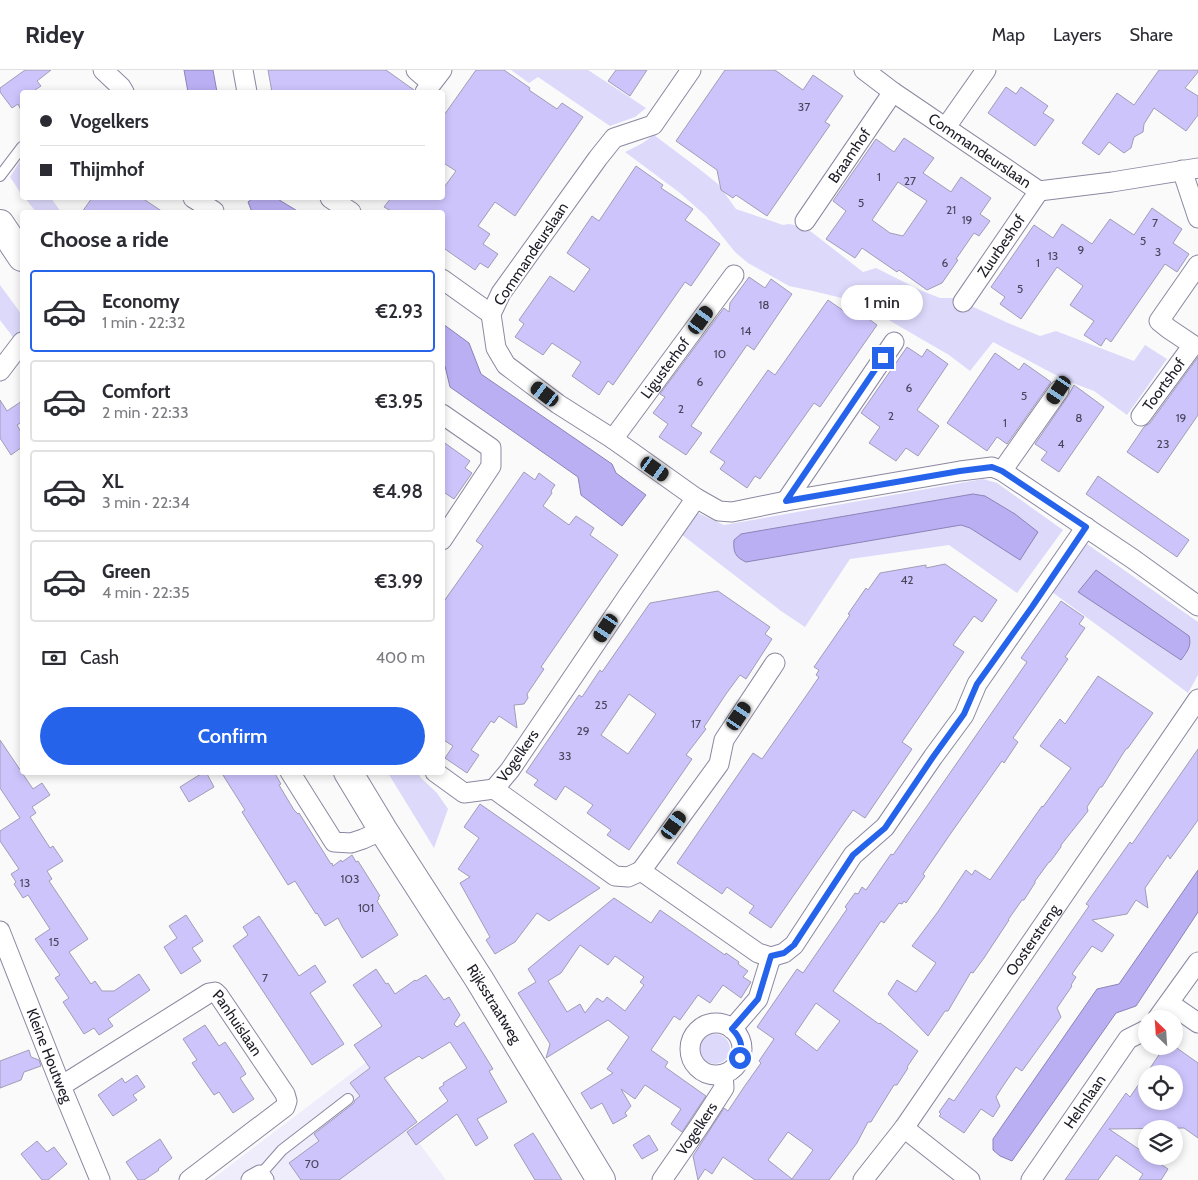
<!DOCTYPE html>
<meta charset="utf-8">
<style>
body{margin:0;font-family:Cabin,sans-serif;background:#f2f2f3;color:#2b2b33;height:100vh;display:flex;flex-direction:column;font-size:19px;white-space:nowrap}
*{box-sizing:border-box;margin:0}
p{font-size:16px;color:#7c7c81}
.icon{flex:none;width:28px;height:28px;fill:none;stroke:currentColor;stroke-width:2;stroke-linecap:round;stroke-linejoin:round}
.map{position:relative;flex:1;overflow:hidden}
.side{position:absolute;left:20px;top:140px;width:425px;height:565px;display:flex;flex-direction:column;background:#fff;border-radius:5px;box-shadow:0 2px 8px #0003}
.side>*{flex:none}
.guide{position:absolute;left:20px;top:20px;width:425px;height:110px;border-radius:5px;box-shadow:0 2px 8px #0003;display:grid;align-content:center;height:110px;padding:0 20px;background:#fff}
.needle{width:32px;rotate:335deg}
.controls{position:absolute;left:1138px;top:940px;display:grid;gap:10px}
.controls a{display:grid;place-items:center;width:45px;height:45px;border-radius:50%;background:#fff;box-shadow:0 2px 8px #0003;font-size:25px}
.end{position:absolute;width:22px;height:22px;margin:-11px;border:6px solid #2563eb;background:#fff;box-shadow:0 0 0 2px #fff}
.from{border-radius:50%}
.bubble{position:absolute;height:35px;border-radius:18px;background:#fff;box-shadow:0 2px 8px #0003;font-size:16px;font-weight:600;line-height:35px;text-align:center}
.car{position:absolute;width:15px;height:30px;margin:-15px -8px;border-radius:6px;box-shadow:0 0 4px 1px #0007;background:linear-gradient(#222 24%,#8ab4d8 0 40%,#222 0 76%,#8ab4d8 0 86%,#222 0)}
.guide b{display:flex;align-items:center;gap:18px;height:48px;font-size:19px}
.guide b+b{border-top:1px solid #e1e1e2}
.guide i{width:12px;height:12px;background:#2b2b33}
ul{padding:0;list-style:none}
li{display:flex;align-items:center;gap:15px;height:82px;margin:0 10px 8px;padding:0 10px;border:2px solid #e1e1e2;border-radius:5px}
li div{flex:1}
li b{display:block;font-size:19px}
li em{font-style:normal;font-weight:600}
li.on{border-color:#2563eb}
li>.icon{width:45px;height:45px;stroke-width:1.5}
h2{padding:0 20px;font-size:22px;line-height:60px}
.pay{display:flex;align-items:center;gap:12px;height:55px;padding:0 20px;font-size:19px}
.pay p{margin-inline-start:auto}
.action{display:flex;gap:10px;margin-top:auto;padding:10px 20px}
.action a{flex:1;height:58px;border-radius:30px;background:#2563eb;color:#fff;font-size:20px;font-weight:600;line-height:58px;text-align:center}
header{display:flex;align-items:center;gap:30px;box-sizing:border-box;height:70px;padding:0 25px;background:#fff;border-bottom:1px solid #e1e1e2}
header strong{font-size:24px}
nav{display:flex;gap:28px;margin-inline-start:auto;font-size:18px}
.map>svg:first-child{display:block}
</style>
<header>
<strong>Ridey</strong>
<nav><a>Map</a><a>Layers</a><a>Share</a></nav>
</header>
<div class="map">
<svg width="1198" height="1110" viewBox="0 0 1198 1110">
<rect width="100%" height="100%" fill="#fafafa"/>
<polygon fill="#efedfb" points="377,984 410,1060 446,1110 211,1110"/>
<g fill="#ddd9fb" fill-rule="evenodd">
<polygon points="511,0 588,0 646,38 635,47 610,56 538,7 529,13"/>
<polygon points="654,65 698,98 718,114 736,139 783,155 789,154 805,157 863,202 876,198 920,220 940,228 954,228 1008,253 1040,266 1056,261 1134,291 1145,275 1167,289 1127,345 1094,321 1067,311 993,272 970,301 949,285 880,245 846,229 813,221 789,216 748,193 735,182 706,146 680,123 625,82 641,74"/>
<polygon points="22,88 22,125 10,107"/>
<polygon points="25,128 51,128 61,142 36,142"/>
<polygon points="0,215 22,245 22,256 16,271 0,250"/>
<path d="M983 409 997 413 1063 460 1017 523 949 475 850 489 805 557 781 541 681 464 696 442 724 455ZM973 424 985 426 1015 444 1038 462 970 458 961 455Z"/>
<path d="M1087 474 1198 552V605L1188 623 1116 569 1052 522ZM1096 500 1187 583 1181 590 1079 522Z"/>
<polygon points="388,703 418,703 421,708 437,723 448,739 434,778"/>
<circle cx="715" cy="979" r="15"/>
</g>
<g fill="#bbaff4" stroke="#8c83b6">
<polygon points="184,0 213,0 217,22 188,22"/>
<polygon points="253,128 276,128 299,142 252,142 248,132"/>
<polygon points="443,254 469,273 481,304 612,394 616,403 646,425 622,456 581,425 578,407 450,317 445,296 443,294"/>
<path d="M973 424 985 426 1015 444 1038 462 1020 490 970 458 961 455 746 492C735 487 733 482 734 470L741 464Z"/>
<path d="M1096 500 1189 566C1192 576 1187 582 1181 590L1078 522Z"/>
<polygon points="1198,800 1198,842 1136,936 1116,943 1012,1091 1000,1086 993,1080 993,1069 1097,919 1119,914"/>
</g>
<g fill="#cdc4fc" stroke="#a09db6" fill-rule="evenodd">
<polygon points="25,0 51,0 37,11 41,16 32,22 22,22 22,42 18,34 12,38 0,22 0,18"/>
<polygon points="268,0 386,0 414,20 414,22 272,22"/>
<polygon points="476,0 504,0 530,18 529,20 557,39 562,33 583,47 515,146 495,132 478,156 490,164 483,174 498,184 488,198 480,193 475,200 442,177 442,142 393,142 384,137 391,128 442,128 442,120 456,101 442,92 442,48"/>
<polygon points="616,0 647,0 630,26 608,11"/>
<polygon points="725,0 775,0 803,20 813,5 843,26 825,52 830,55 767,146 736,125 733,128 721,120 717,100 676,71"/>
<polygon points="1159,0 1198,0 1198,2 1185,18 1198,26 1198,45 1186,61 1154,38 1144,54 1143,62 1134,67 1131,78 1124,83 1109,72 1099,85 1082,73 1117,23 1134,35"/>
<polygon points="1006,17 1016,24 1021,17 1048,36 1043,43 1054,50 1035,76 988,43"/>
<path d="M904 68 934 88 923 103 951 122 961 107 991 128 980 144 990 151 979 166 974 163 956 189 958 190 942 213 927 220 899 200 897 202 862 178 855 188 826 169 846 141 833 131 876 69 894 82ZM898 112 927 131 903 166 890 163 872 150Z"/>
<polygon points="636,96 663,115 661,118 693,139 685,150 720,174 691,216 685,212 613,315 608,311 599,325 572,306 581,292 552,273 543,285 515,267 524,254 519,250 550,206 574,222 590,199 567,183 592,146 599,151"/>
<polygon points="92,128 142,128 163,142 82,142"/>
<polygon points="1152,138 1182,159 1173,173 1189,184 1177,202 1165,194 1111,272 1106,268 1101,276 1084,265 1094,251 1070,235 1083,216 1057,197 1021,249 1000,234 1005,227 991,217 1034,155 1053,168 1062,154 1092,174 1110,149 1134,165"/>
<polygon points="749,207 765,218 771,209 792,224 754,280 747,275 691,356 702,363 686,385 659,367 668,354 653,343 665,327 660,324 724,238 729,242 730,233"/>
<polygon points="828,230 851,246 856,240 877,255 820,337 814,333 760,409 755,406 747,418 720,399 725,392 710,382 768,300 775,305"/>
<polygon points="907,277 922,287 927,279 948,294 917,340 939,356 918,386 906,378 896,391 869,373 880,357 861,343"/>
<polygon points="995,283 1019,300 1024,293 1051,312 1007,374 997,367 987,381 947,353"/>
<polygon points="1198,287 1198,345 1158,403 1127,382 1144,357 1150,353"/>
<polygon points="1074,315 1104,337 1059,402 1041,390 1047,382 1035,374 1068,326"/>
<polygon points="0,330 7,341 22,331 22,352 17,355 22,364 22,377 11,385 0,368"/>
<polygon points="442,371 470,391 465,398 472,403 454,429 442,421"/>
<polygon points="524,402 535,410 539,403 555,415 551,421 552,423 543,436 569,455 576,446 594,458 590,465 618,485 541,597 544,599 527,624 528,628 524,634 514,635 517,658 499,646 494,653 491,651 471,680 479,685 467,703 445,688 453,676 442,669 442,534 483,476 476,471"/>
<polygon points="1098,406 1189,470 1177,487 1086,424"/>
<polygon points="945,494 997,530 982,552 974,546 953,575 964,582 902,672 912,679 865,748 853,740 771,858 749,843 754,836 727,817 722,824 677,793 753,683 762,689 806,626 819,607 816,605 819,600 814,597 850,545 848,544 866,518 868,520 880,503 926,495 926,498"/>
<path d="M718 521 770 557 765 564 772 569 746 609 740 605 726 624 704 657 706 659 686 685 692 689 629 780 607 765 611 760 587 743 593 735 565 716 556 730 534 715 538 710 526 702 579 625 582 627 600 600 602 602 650 533ZM629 624 656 644 628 684 601 665Z"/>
<path d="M1061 531 1084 547 1079 554 1085 558 1065 587 1068 589 1013 668 1018 672 1004 693 1002 691 951 763 923 804 925 806 906 833 904 831 902 834 899 833 884 853 881 851 833 921 879 954 880 953 918 981 907 997 908 998 897 1015H894L874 1047 871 1052H868L857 1073 829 1110H755L723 1087 712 1104 705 1099 698 1110 693 1086 724 1038 728 1041 744 1017 761 993 759 991 774 969 757 957 797 899 803 903 847 839 845 837 855 823 858 824 862 817 866 820 891 784 893 785 1027 592 1021 588ZM816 933 840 951 817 981 795 964ZM788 1062 813 1080 792 1109 768 1090Z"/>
<polygon points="1098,606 1153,643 1128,678 1126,679 1122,685 1102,717 1100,717 1087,737 1088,741 1061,775 1061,777 1050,792 1049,792 1035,811 1035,813 1024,830 1022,830 1008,850 1009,850 984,888 973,903 971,902 948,941 945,941 928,966 888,924 897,910 916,922 936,893 912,876 937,843 966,800 972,805 975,800 990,810 1042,736 1043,737 1071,698 1040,676 1060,649 1065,654"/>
<polygon points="0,670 33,719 42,713 50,725 32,737 36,743 30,747 50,778 53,776 63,791 47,801 52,809 49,811 88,869 69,882 91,914 95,911 102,921 114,921 139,904 150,920 108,949 113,956 99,965 94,958 84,964 63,932 69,928 55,908 60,905 35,869 50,859 28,825 23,828 14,814 16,812 11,804 19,799 0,771 0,761 20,748 0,718"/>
<polygon points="1198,679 1198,750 1170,789 1168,785 1145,818 1148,838 1136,830 1127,844 1092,850 1114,865 1102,882 1092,876 1072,904 1076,907 1071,915 1072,916 1057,938 1061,947 1022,1001 1016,997 1001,1019 996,1027 1000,1036 993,1047 981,1039 964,1063 939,1046 941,1044 939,1042 949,1028 954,1031 1089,836 1086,834 1130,772 1132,774"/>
<polygon points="204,702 206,702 214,717 189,732 180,717"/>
<polygon points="221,702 274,702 281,714 279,715 294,740 298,744 299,743 331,794 332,793 333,796 341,790 342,792 352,785 356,792 358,791 380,826 378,827 379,829 377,831 398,865 362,888 342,856 338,848 325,856 317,843 316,844 295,811 288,815 242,742 245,740"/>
<polygon points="480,734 600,818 549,851 537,843 515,872 495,884 486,870 490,867 460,813 470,807 458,799 479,768 464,757"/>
<path d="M614 828 651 853 660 840 725 885 726 883 739 892 738 894 748 901 743 907 751 912 741 928 723 915 710 933 698 925 680 950 674 946 651 980 668 992 665 997 706 1026 682 1062 671 1054 681 1039 645 1015 635 1029 621 1019 631 1036 625 1043 627 1046 613 1054 602 1033 591 1039 581 1023 613 1003 607 999 629 967 608 950 546 988 550 974 518 923 536 912 528 899ZM580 875 608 895 615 886 644 907 640 912 644 915 625 941 607 927 603 932 597 928 585 943 580 934 567 942 548 911 561 903Z"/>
<polygon points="186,845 203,871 192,878 201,891 181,904 164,877 177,868 169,856"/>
<polygon points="259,846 299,906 315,895 326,912 310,923 344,974 312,995 233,876 248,865 243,857"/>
<polygon points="376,899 386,914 388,913 395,924 415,910 416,911 426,905 444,930 449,927 460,945 454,954 457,957 464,952 493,999 489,1001 507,1032 477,1049 488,1068 476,1076 457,1044 416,1075 407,1062 448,1031 439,1018 444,1015 443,1013 467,998 450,972 422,989 419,986 384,1008 417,1052 339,1110 301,1110 289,1093 319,1071 314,1064 354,1033 355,1030 360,1026 350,1013 370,998 354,975 382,956 353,915"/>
<polygon points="205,955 219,976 225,972 240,994 246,1004 240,1008 254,1029 233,1043 219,1022 214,1025 192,993 197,990 183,969"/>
<polygon points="1165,976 1174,976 1198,993 1198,1068 1184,1058 1109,1059 1146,1084 1146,1086 1149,1086 1168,1099 1161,1110 1139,1110 1143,1104 1116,1085 1098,1110 1065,1110 1126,1023 1130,1027 1146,1004 1146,1031 1174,1031 1174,1004 1146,1004"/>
<polygon points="29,980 31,987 39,990 41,996 24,1002 21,1010 0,1018 0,991"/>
<polygon points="137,1005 145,1017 133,1025 137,1030 113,1046 98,1025 122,1008 125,1013"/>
<polygon points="533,1063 537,1069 562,1110 535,1110 514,1075"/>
<polygon points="649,1065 658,1080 642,1089 633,1075"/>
<polygon points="160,1069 172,1088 158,1099 159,1100 144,1110 138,1110 126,1092"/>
<polygon points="37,1071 47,1082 54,1077 67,1094 48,1110 42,1110 21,1084"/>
</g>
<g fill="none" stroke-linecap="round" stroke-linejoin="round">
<g stroke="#8b88a1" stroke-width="12">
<g id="service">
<polyline points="0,106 22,77"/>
<polyline points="260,1105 282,1080 348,1029"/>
</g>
</g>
<g stroke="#8b88a1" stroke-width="21">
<g id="minor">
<polyline points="103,0 121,17 124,22"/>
<polyline points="243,0 247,22"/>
<polyline points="416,0 431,13"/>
<polyline points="691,0 653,55 614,68 598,88 501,223 491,244 496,278 506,295 558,334 613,369 696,428 719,441 732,442 786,431 960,401 992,397 1002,401 1133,489 1198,536"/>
<path id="s1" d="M864 0 893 22 1039 121 1112 112 1198 98"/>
<polyline points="425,22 442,0"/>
<polyline points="946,57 986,0"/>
<polyline points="1182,100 1198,148"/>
<polyline points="193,128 214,141"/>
<polyline points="330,128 351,142"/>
<path id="s2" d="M805 151 893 22"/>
<polyline points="442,209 491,244"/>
<path id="s3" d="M963 232 1039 121"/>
<polyline points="0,301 22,272"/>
<polyline points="442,344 491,378 491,396 442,470"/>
<path id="s4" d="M1141 346 1193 275 1169 259 1159 251 1198 195"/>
<path id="s5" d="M613 369 734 205"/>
<polyline points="1002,401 1059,320"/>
<polyline points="696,428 627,527 510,700 494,719 615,806 628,807 641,801 758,883 771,887 784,883 794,875 853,785 885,757 933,687 964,645 977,614 1086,457"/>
<polyline points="786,431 894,272"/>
<polyline points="290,702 334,772 351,773 363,769 383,760"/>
<polyline points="435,702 464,723 494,719"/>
<polyline points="641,801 719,694 724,670 775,593"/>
<path id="s6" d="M0 861 61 1016 100 1110"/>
<polyline points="1169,933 1198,953"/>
<polyline points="1157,949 1198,892"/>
<circle cx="716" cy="979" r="26"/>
<polyline points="732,959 758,929 771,887"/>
<path id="s7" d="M61 1016 209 923 215 922 219 926 285 1024 287 1031 285 1037 189 1110"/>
<polyline points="904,1058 970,1110"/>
<polyline points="251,1110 260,1105 264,1110"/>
<path id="s8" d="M662 1110 700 1055 724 1018 723 1004"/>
<path id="s9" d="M863 1110 904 1058 1198 629"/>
<path id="s10" d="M1031 1110 1128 969 1146 960"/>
</g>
</g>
<g stroke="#8b88a1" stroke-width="30">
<g id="secondary">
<polyline points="0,154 22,187"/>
<path id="s11" d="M348 702 383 760 479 909 601 1110"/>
</g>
</g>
<use href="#service" stroke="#fff" stroke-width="10"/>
<use href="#minor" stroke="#fff" stroke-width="19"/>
<use href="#secondary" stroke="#fff" stroke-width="28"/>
</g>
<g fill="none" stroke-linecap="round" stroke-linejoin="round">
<path stroke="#2563eb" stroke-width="6" d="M740 988C743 976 741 968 732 959L758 929 771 886 784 883 794 875 853 785 885 758 933 687 964 644 977 614 1032 537 1086 457 1002 401 992 397 960 401 786 431 883 288"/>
</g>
<g text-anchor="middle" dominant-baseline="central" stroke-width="4" stroke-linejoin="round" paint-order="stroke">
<g font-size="12" fill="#49465c">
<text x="804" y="36">37</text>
<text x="879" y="106">1</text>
<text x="910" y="110">27</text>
<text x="861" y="132">5</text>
<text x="951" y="139">21</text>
<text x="967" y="149">19</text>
<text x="1155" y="152">7</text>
<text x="1143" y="170">5</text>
<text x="1081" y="179">9</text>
<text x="1158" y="181">3</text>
<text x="1053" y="185">13</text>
<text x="945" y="192">6</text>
<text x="1038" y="192">1</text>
<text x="1020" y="218">5</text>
<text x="764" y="234">18</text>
<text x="746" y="260">14</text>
<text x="720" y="283">10</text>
<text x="700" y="311">6</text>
<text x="909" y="317">6</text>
<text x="1024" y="325">5</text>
<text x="681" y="338">2</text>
<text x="891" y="345">2</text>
<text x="1079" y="347">8</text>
<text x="1181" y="347">19</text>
<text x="1005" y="352">1</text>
<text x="1061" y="373">4</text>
<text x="1163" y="373">23</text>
<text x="907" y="509">42</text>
<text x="601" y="634">25</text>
<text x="696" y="653">17</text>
<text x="583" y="660">29</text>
<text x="565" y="685">33</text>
<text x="350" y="808">103</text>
<text x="25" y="812">13</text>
<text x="366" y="837">101</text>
<text x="54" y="871">15</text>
<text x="265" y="907">7</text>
<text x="312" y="1093">70</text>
</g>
<g font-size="15" fill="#1d1c26" stroke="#fff">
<text stroke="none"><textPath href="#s1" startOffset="141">Commandeurslaan</textPath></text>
<text stroke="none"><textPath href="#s2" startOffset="79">Braamhof</textPath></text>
<text stroke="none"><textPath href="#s3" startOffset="68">Zuurbeshof</textPath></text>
<text transform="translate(531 184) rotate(-56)">Commandeurslaan</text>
<text stroke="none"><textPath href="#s5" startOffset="88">Ligusterhof</textPath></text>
<text stroke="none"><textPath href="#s4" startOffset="39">Toortshof</textPath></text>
<text transform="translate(518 686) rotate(-55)">Vogelkers</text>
<text stroke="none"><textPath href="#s9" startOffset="294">Oosterstreng</textPath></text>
<text stroke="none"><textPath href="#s11" startOffset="274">Rijksstraatweg</textPath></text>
<text stroke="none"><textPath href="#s7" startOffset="219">Panhuislaan</textPath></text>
<text stroke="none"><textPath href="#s6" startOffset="134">Kleine Houtweg</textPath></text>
<text stroke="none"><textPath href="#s10" startOffset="95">Helmlaan</textPath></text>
<text stroke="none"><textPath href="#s8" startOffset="62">Vogelkers</textPath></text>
</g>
</g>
</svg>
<div class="controls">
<a><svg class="needle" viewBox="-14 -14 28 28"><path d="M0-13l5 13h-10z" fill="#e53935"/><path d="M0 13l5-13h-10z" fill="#7c7c81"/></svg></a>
<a><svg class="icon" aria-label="locate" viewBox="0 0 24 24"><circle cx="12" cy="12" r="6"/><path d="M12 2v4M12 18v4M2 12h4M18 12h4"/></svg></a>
<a><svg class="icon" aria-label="layers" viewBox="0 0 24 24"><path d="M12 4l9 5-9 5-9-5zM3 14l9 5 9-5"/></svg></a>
</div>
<i class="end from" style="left:740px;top:988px"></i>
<i class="end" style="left:883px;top:288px"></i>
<div class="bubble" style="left:841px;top:215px;width:82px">1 min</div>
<i class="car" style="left:701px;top:250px;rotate:36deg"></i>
<i class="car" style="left:1059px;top:320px;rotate:214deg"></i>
<i class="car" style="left:545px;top:324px;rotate:307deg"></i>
<i class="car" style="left:655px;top:399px;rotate:125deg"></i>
<i class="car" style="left:606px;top:558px;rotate:214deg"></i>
<i class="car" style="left:739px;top:646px;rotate:34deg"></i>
<i class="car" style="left:674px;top:755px;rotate:36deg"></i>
<div class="guide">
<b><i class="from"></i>Vogelkers</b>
<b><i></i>Thijmhof</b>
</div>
<section class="side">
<h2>Choose a ride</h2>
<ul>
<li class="on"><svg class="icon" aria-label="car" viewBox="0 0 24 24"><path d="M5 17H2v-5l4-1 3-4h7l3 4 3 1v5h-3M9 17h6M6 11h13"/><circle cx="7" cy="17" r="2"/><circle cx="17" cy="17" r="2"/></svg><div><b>Economy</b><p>1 min · 22:32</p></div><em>€2.93</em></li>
<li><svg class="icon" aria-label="car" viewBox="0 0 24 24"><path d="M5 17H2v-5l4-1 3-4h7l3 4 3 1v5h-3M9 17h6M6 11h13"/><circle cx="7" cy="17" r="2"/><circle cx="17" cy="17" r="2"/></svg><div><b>Comfort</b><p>2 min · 22:33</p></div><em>€3.95</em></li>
<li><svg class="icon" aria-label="car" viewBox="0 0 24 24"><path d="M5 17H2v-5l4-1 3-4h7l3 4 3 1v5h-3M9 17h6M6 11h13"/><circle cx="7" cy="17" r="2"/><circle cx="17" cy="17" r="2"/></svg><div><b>XL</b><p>3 min · 22:34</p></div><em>€4.98</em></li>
<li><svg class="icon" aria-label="car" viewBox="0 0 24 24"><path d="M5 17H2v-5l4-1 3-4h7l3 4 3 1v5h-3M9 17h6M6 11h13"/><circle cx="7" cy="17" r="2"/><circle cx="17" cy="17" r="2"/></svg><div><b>Green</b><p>4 min · 22:35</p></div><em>€3.99</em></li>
</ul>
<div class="pay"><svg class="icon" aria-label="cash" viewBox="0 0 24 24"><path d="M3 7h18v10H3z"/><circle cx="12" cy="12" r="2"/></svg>Cash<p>400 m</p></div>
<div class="action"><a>Confirm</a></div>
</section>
</div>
